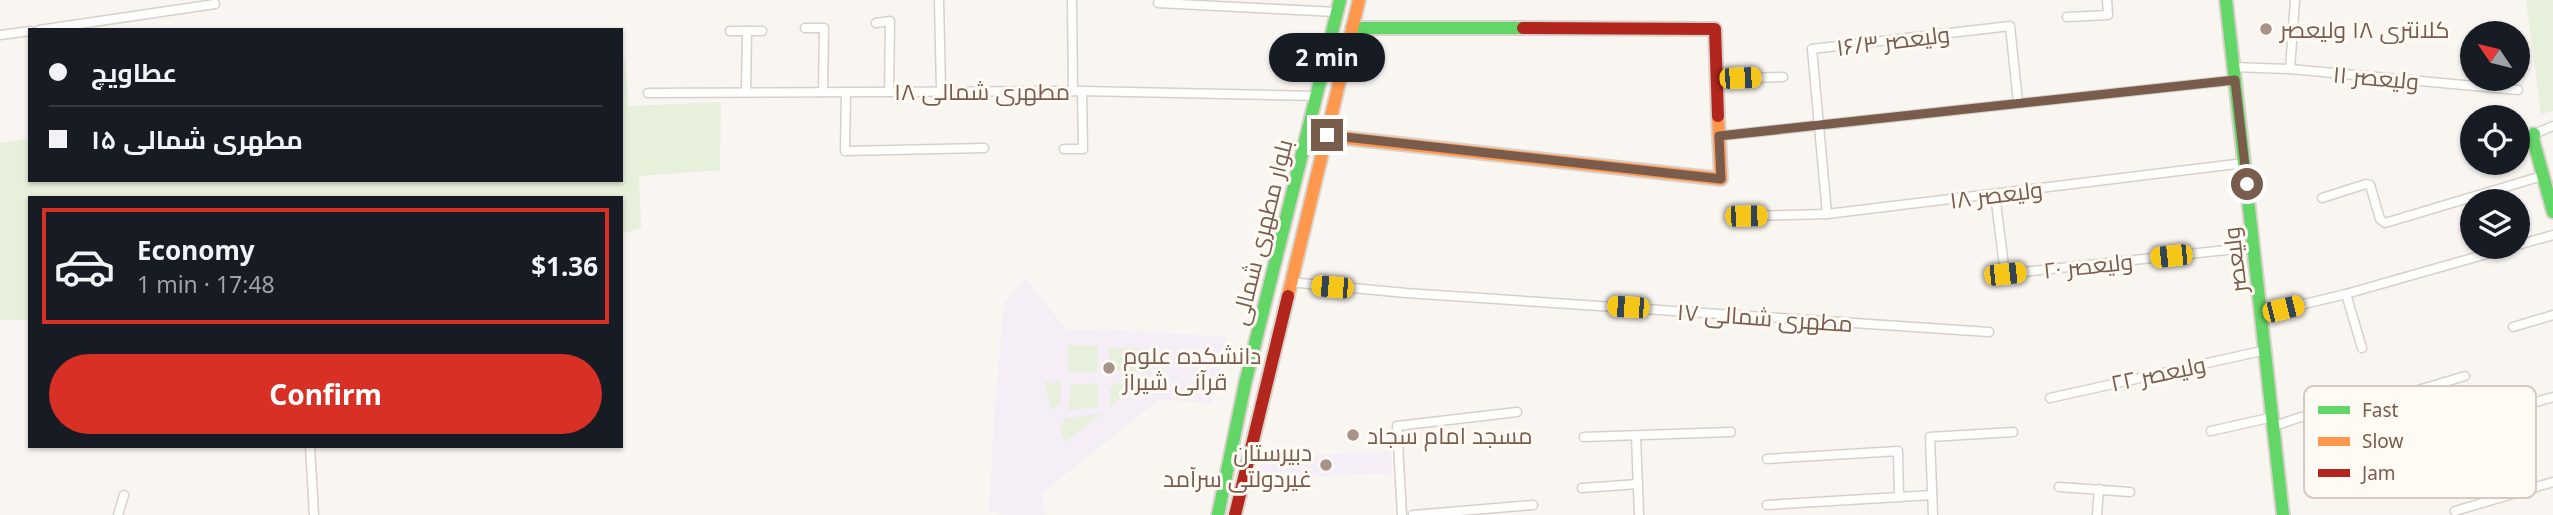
<!DOCTYPE html>
<meta charset="utf-8">
<style>
body{margin:0;font-family:"Noto Sans",Cairo,sans-serif;background:#242831;color:#f1f3f6;height:100vh;display:flex;flex-direction:column;font-size:26px;white-space:nowrap}
*{box-sizing:border-box;margin:0}
p{font-size:23px;color:#9ea1a6}
.icon{flex:none;width:38px;height:38px;fill:none;stroke:currentColor;stroke-width:2;stroke-linecap:round;stroke-linejoin:round}
.map{position:relative;flex:1;overflow:hidden}
.details{position:absolute;left:28px;top:196px;width:595px;height:252px;display:flex;flex-direction:column;background:#171b24;border-radius:0px;box-shadow:0 2px 5px #0004}
.details>*{flex:none}
.guide{position:absolute;left:28px;top:28px;width:595px;height:154px;border-radius:0px;box-shadow:0 2px 5px #0004;display:grid;align-content:center;height:154px;padding:0 21px;background:#171b24}
.needle{width:46px;rotate:305deg}
.controls{position:absolute;left:2460px;top:21px;display:grid;gap:14px}
.controls a{display:grid;place-items:center;width:70px;height:70px;border-radius:50%;background:#171b24;box-shadow:0 2px 5px #0004;font-size:35px}
.end{position:absolute;width:32px;height:32px;margin:-16px;border:9px solid #7a5c4d;background:#fff;box-shadow:0 0 0 4px #fff}
.from{border-radius:50%}
.bubble{position:absolute;height:49px;border-radius:24px;background:#171b24;box-shadow:0 2px 5px #0004;font-size:23px;font-weight:700;line-height:49px;text-align:center}
.car{position:absolute;width:21px;height:42px;margin:-21px -10px;border-radius:9px;box-shadow:0 0 5px 2px #0007;background:linear-gradient(#f5c518 24%,#345 0 40%,#f5c518 0 76%,#345 0 86%,#f5c518 0)}
.guide b{display:flex;align-items:center;gap:24px;height:66px;font-size:26px}
.guide b+b{border-top:2px solid #363941}
.guide i{width:18px;height:18px;background:#f1f3f6}
ul{padding:12px 0 0;list-style:none}
li{display:flex;align-items:center;gap:21px;height:116px;margin:0 14px 10px;padding:0 7px;border:4px solid #363941;border-radius:0px}
li div{flex:1}
li b{display:block;font-size:26px}
li em{font-style:normal;font-weight:700}
li.selected{border-color:#d93025}
li>.icon{width:63px;height:63px;stroke-width:1.5}
.cta{display:flex;gap:14px;margin-top:auto;padding:14px 21px}
.cta a{flex:1;height:80px;border-radius:42px;background:#d93025;color:#fff;font-size:28px;font-weight:700;line-height:80px;text-align:center}
.map>svg:first-child{display:block}
</style>
<div class="map">
<svg width="2553" height="515" viewBox="0 0 2553 515">
<rect width="100%" height="100%" fill="#f9f5f0"/>
<g fill="#f6eef6">
<polygon points="1026,279 1067,330 1104,329 1228,337 1212,404 1160,399 1042,493 1045,515 1008,515 989,511 995,405 1004,302"/>
<polygon points="1391,451 1392,473 1257,479 1262,457"/>
</g>
<g fill="#e7f0db">
<polygon points="2526,0 2553,0 2553,111 2541,114"/>
<polygon points="625,59 629,106 721,102 720,170 639,176 641,228 621,234 621,198 30,198 30,320 0,320 0,143 30,139 30,180 621,180 621,60"/>
<polygon points="1068,345 1098,346 1097,371 1068,373"/>
<polygon points="1109,348 1151,349 1150,373 1109,370"/>
<polygon points="1049,381 1053,385 1057,381 1061,381 1060,403 1054,410 1050,406 1045,382"/>
<polygon points="1097,383 1099,407 1068,410 1071,385"/>
<polygon points="1115,383 1144,383 1110,406 1110,390"/>
<polygon points="1101,414 1065,442 1060,428 1065,418"/>
</g>
<g fill="none" stroke-linecap="round" stroke-linejoin="round">
<g stroke="#d7d1cb" stroke-width="11">
<g id="street">
<polyline points="939,0 941,91"/>
<polyline points="1072,0 1073,91"/>
<polyline points="1158,3 1337,12"/>
<polyline points="2067,17 2108,15 2107,0"/>
<polyline points="876,23 890,21 889,92"/>
<polyline points="805,28 824,28 823,92"/>
<polyline points="39,30 215,4"/>
<polyline points="730,31 762,31"/>
<polyline points="0,35 30,31"/>
<polyline points="2233,67 2290,69 2518,90"/>
<polyline points="2290,69 2295,0"/>
<polyline points="1717,79 1783,77"/>
<polyline points="746,92 747,31"/>
<polyline points="846,92 845,151 984,148"/>
<polyline points="648,93 1082,91 1317,96"/>
<polyline points="2534,134 2553,126"/>
<polyline points="1719,136 2235,80"/>
<polyline points="1064,149 1083,149 1082,91"/>
<polyline points="1995,194 2005,274 2254,247"/>
<polyline points="2322,198 2366,184 2370,185 2380,219 2385,223 2542,176"/>
<polyline points="1827,214 1812,49 2010,26 2018,102"/>
<polyline points="1746,216 1827,214 2244,163"/>
<polyline points="2518,245 2553,235"/>
<polyline points="1289,282 1406,293 1989,332"/>
<polyline points="2346,294 2362,348"/>
<polyline points="2262,314 2346,294 2511,247"/>
<polyline points="2513,327 2553,315"/>
<polyline points="2423,389 2435,433"/>
<polyline points="2395,397 2465,376"/>
<polyline points="2050,398 2266,350"/>
<polyline points="2274,426 2356,399"/>
<polyline points="2211,431 2273,417"/>
<polyline points="1636,436 1639,515"/>
<polyline points="1584,437 1731,432"/>
<polyline points="310,446 314,515"/>
<polyline points="2385,446 2553,397"/>
<polyline points="1767,459 1898,451 1899,497"/>
<polyline points="2059,487 2130,492"/>
<polyline points="1582,488 1638,484"/>
<polyline points="1767,505 1932,495"/>
<polyline points="2455,511 2553,482"/>
<polyline points="118,515 124,495"/>
<polyline points="1402,515 1397,426 1517,412"/>
<polyline points="1413,515 1533,505"/>
<polyline points="1933,515 1930,437 2013,432"/>
<polyline points="2097,515 2099,489"/>
</g>
</g>
<g stroke="#d9d2cb" stroke-width="16">
<g id="fast">
<polyline points="2226,0 2283,515"/>
<polyline points="1352,28 1523,28"/>
<polyline points="2534,134 2533,139 2553,212"/>
<polyline points="1218,515 1245,384 1340,0"/>
</g>
</g>
<g stroke="#d9d2cb" stroke-width="16">
<g id="slow">
<polyline points="1327,136 1721,179 1718,116"/>
<polyline points="1288,296 1359,0"/>
</g>
</g>
<g stroke="#d9d2cb" stroke-width="16">
<g id="jam">
<polyline points="1523,28 1715,29 1718,116"/>
<polyline points="1235,515 1288,296"/>
</g>
</g>
<use href="#street" stroke="#fefefd" stroke-width="8"/>
<use href="#fast" stroke="#63d668" stroke-width="12"/>
<use href="#slow" stroke="#ff974d" stroke-width="12"/>
<use href="#jam" stroke="#b3261e" stroke-width="12"/>
</g>
<g fill="none" stroke-linecap="round" stroke-linejoin="round">
<polyline stroke="#7a5c4d" stroke-width="9" points="1327,135 1721,179 1719,136 2235,80 2247,184"/>
</g>
<g fill="#a69286" stroke="#fffaf3" stroke-width="2.5">
<circle cx="2266" cy="29" r="7"/>
<circle cx="1109" cy="368" r="7"/>
<circle cx="1353" cy="435" r="7"/>
<circle cx="1326" cy="465" r="7"/>
</g>
<g text-anchor="middle" dominant-baseline="central" stroke-width="6" stroke-linejoin="round" paint-order="stroke">
<g font-size="23" fill="#7a5c4d" stroke="#fffaf3" text-anchor="start">
<text x="2280" y="29">کلانتری ۱۸ ولیعصر</text>
<text x="1123" y="355">دانشکده علوم<tspan x="1123" dy="26">قرآنی شیراز</tspan></text>
<text x="1367" y="435">مسجد امام سجاد</text>
<text x="1312" y="452" text-anchor="end">دبیرستان<tspan x="1312" dy="26">غیردولتی سرآمد</tspan></text>
</g>
<g font-size="23" fill="#7a5c4d" stroke="#fffaf3">
<text transform="translate(1893 40) rotate(-7)">۱۶/۳ ولیعصر</text>
<text transform="translate(2376 77) rotate(5)">۱۱ ولیعصر</text>
<text x="982" y="91">۱۸ مطهری شمالی</text>
<text transform="translate(1996 194) rotate(-7)">۱۸ ولیعصر</text>
<text transform="translate(1261 232) rotate(-76)">بلوار مطهرى شمالى</text>
<text transform="translate(2234 260) rotate(-97)">ولیعصر</text>
<text transform="translate(2088 265) rotate(-6)">۲۰ ولیعصر</text>
<text transform="translate(1765 317) rotate(4)">۱۷ مطهری شمالی</text>
<text transform="translate(2158 373) rotate(-12)">۲۲ ولیعصر</text>
</g>
</g>
<rect x="2304" y="386" width="232" height="112" rx="10" fill="#fffaf3" stroke="#d7cbc1" stroke-width="2"/>
<rect x="2318" y="406" width="32" height="8" fill="#63d668"/>
<rect x="2318" y="437" width="32" height="9" fill="#ff974d"/>
<rect x="2318" y="469" width="32" height="8" fill="#b3261e"/>
<g font-size="19" fill="#7a5c4d">
<text x="2362" y="417">Fast</text>
<text x="2362" y="448">Slow</text>
<text x="2362" y="480">Jam</text>
</g>
</svg>
<div class="controls">
<a><svg class="needle" viewBox="-14 -14 28 28"><path d="M0-13l5 13h-10z" fill="#e53935"/><path d="M0 13l5-13h-10z" fill="#9ea1a6"/></svg></a>
<a><svg class="icon" aria-label="locate" viewBox="0 0 24 24"><circle cx="12" cy="12" r="6"/><path d="M12 2v4M12 18v4M2 12h4M18 12h4"/></svg></a>
<a><svg class="icon" aria-label="layers" viewBox="0 0 24 24"><path d="M12 4l9 5-9 5-9-5zM3 14l9 5 9-5"/></svg></a>
</div>
<i class="end from" style="left:2247px;top:184px"></i>
<i class="end" style="left:1327px;top:135px"></i>
<div class="bubble" style="left:1269px;top:33px;width:116px">2 min</div>
<i class="car" style="left:1740px;top:78px;rotate:88deg"></i>
<i class="car" style="left:1746px;top:216px;rotate:89deg"></i>
<i class="car" style="left:2171px;top:256px;rotate:264deg"></i>
<i class="car" style="left:2005px;top:274px;rotate:84deg"></i>
<i class="car" style="left:1332px;top:287px;rotate:275deg"></i>
<i class="car" style="left:1628px;top:307px;rotate:274deg"></i>
<i class="car" style="left:2283px;top:309px;rotate:76deg"></i>
<div class="guide">
<b><i class="from"></i>عطاویچ</b>
<b><i></i>۱۵ مطهری شمالی</b>
</div>
<section class="details">
<ul>
<li class="selected"><svg class="icon" aria-label="car" viewBox="0 0 24 24"><path d="M5 17H2v-5l4-1 3-4h7l3 4 3 1v5h-3M9 17h6M6 11h13"/><circle cx="7" cy="17" r="2"/><circle cx="17" cy="17" r="2"/></svg><div><b>Economy</b><p>1 min · 17:48</p></div><em>$1.36</em></li>
</ul>
<div class="cta"><a>Confirm</a></div>
</section>
</div>
